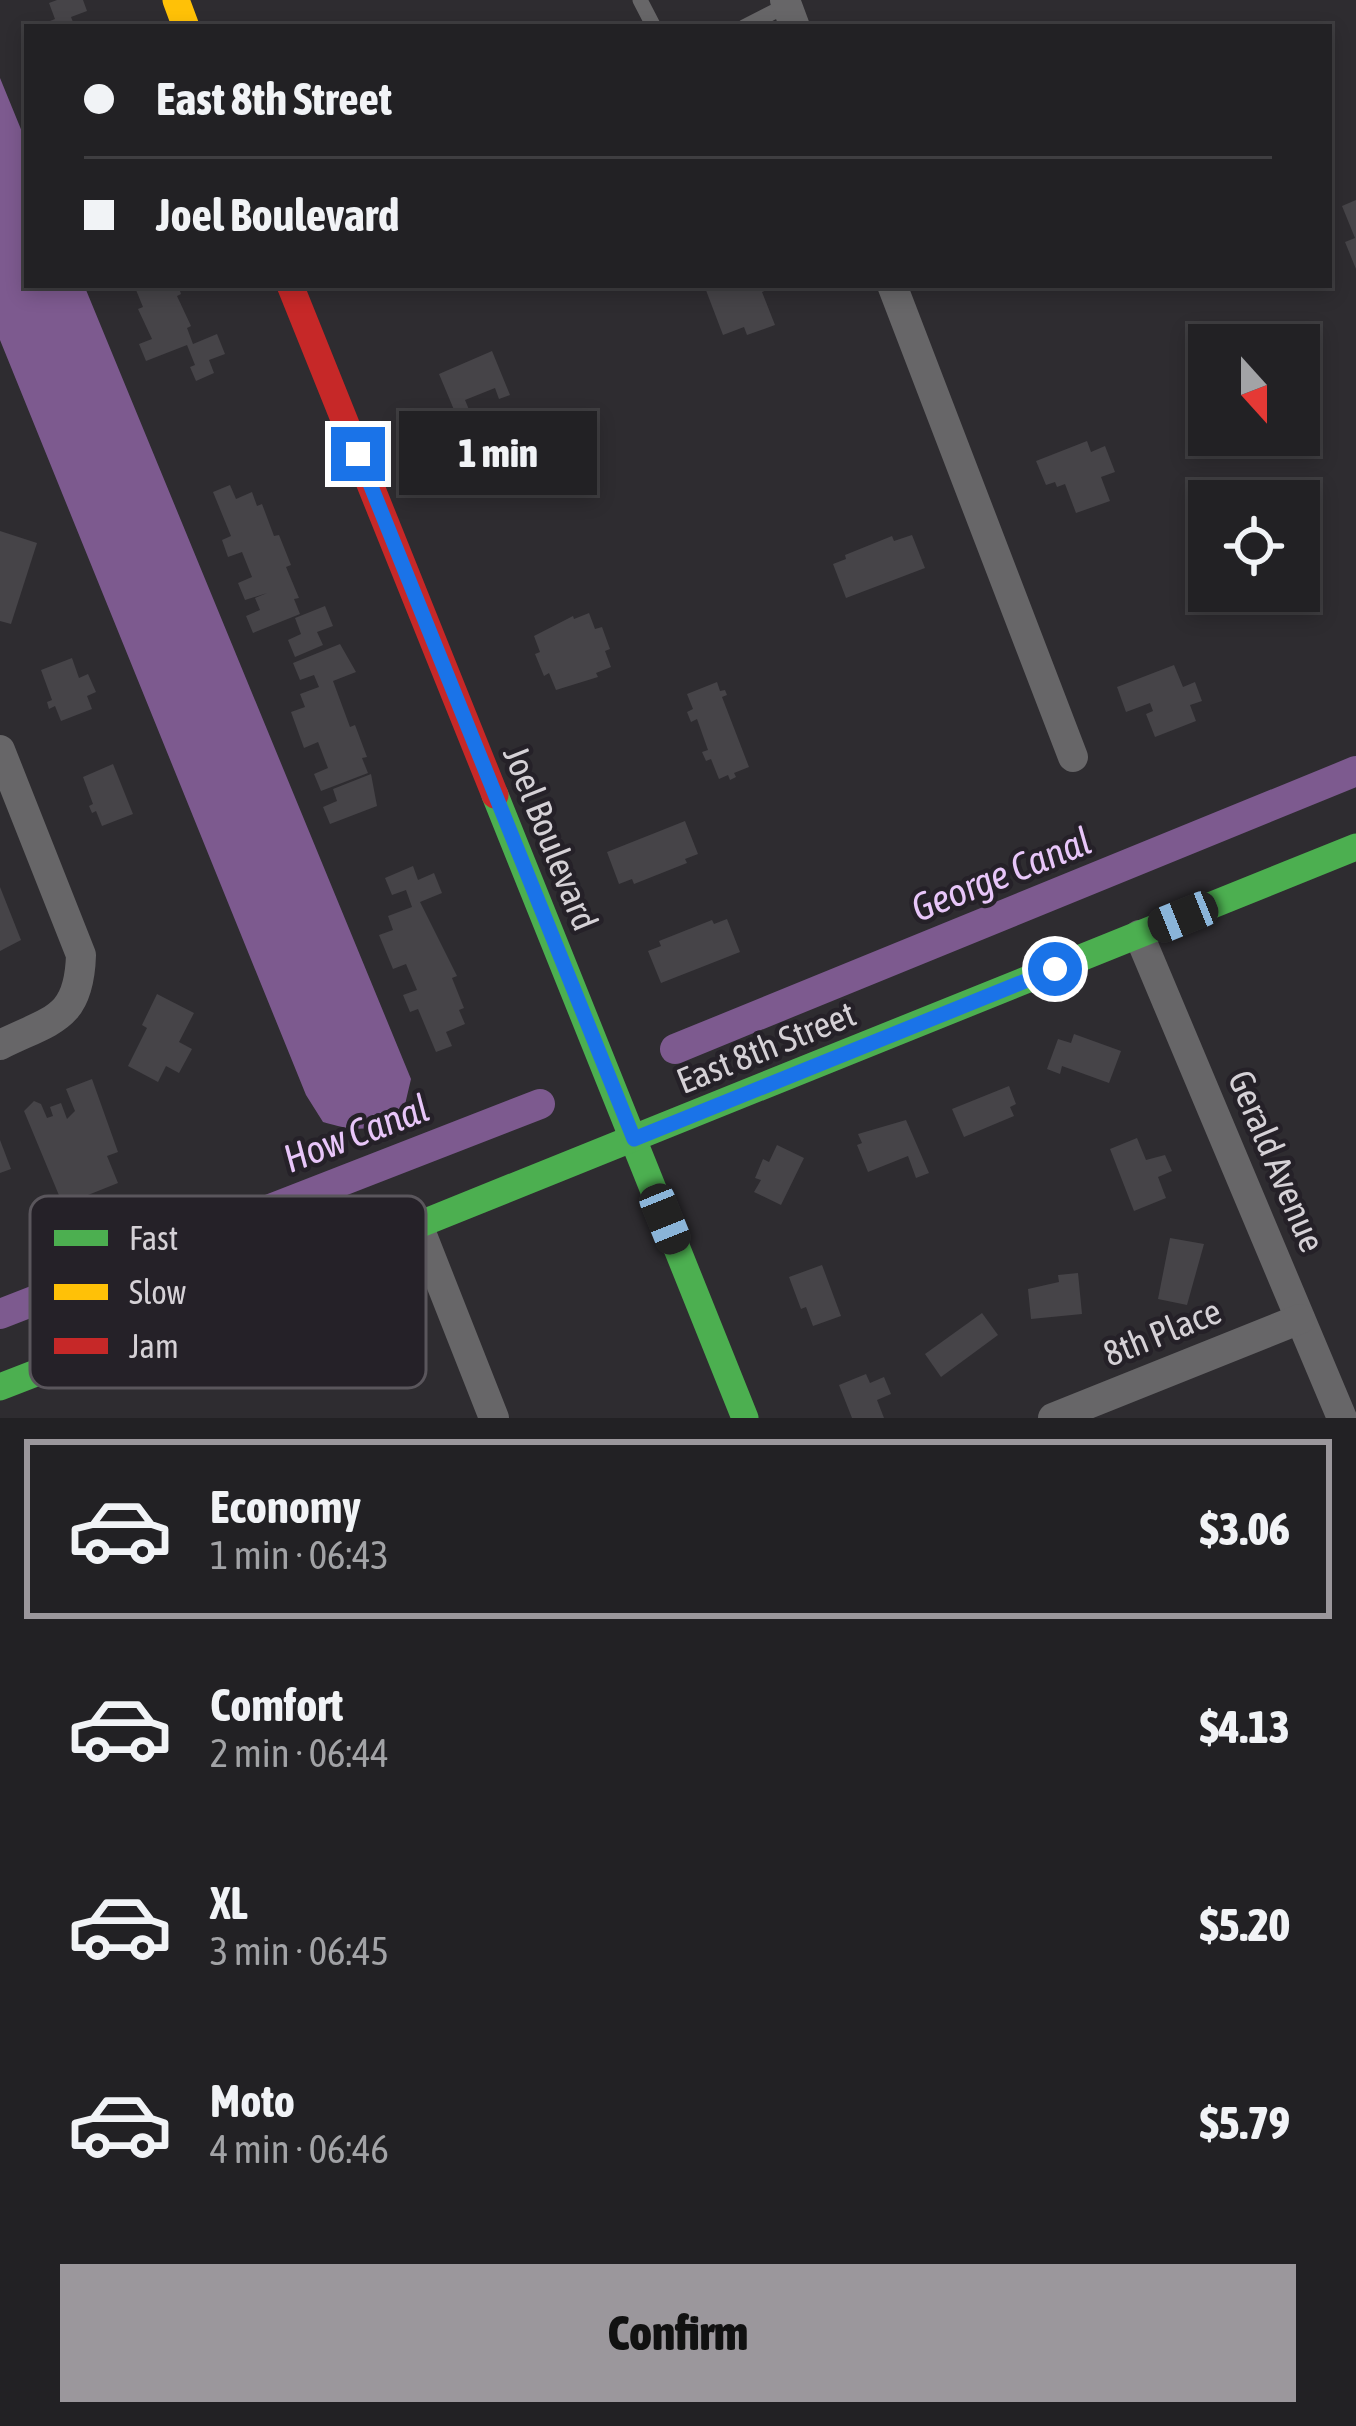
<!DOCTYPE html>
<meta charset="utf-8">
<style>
body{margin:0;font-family:"Asap Condensed",sans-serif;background:#2a292c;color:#f1f3f6;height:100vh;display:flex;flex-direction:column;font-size:45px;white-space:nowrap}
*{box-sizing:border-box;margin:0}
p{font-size:39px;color:#a2a3a6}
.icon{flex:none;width:66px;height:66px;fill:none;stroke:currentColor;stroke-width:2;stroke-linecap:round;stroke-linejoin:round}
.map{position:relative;height:1418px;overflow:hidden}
.side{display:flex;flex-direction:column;background:#222124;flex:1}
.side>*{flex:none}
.hud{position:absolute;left:24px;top:24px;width:1308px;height:264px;border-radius:0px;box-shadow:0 6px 18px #0003,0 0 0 3px #3f3e41;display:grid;align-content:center;height:264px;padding:0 60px;background:#222124}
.needle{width:78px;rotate:159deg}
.tools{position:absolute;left:1188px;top:324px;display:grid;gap:24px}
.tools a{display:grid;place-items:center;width:132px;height:132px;border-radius:0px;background:#222124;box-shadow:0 6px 18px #0003,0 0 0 3px #3f3e41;font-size:60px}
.end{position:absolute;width:54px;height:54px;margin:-27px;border:15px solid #1a73e8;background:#fff;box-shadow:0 0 0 6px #fff}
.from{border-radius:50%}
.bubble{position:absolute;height:84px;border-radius:0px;background:#222124;box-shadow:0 6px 18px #0003,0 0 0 3px #3f3e41;font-size:39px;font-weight:800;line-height:84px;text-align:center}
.car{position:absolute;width:36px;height:72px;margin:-36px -18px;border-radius:15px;box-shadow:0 0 9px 3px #0007;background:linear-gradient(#222 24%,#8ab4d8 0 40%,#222 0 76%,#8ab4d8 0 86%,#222 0)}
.hud b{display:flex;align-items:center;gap:42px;height:114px;font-size:45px}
.hud b+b{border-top:3px solid #3f3e41}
.hud i{width:30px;height:30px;background:#f1f3f6}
ul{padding:21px 0 0;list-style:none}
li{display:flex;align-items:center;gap:36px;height:180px;margin:0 24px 18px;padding:0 36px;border:6px solid transparent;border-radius:0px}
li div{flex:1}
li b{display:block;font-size:45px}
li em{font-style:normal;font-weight:800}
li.current{border-color:#9b979c}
li>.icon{width:108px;height:108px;stroke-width:1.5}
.primary-button{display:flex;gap:24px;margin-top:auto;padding:24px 60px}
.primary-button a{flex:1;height:138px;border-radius:0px;background:#9b979c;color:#111;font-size:48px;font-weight:800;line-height:138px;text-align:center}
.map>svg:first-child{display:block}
</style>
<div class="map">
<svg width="1356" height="1418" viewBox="0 0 1356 1418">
<rect width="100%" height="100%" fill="#2e2c30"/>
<path fill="#7d5a8f" d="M0 78 27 144V285H84L411 1079 403 1113C373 1132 357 1132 323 1122L306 1095 0 340Z"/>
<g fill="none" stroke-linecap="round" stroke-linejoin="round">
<g stroke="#7d5a8f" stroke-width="30">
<polyline points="675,1049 1356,771"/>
<polyline points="0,1314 540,1104"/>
</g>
</g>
<g fill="#464448">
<polygon points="57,0 83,0 87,11 71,17 75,27 35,27 55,19 49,3"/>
<polygon points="1356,200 1356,269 1345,242 1355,238 1342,206"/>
<polygon points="134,285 178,285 181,294 177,296 191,326 187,328 193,344 217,334 225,354 209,360 214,373 196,381 190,367 195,365 187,345 146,361 139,344 152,339 138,309 143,307"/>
<polygon points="704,285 765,285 767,290 762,292 775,325 747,335 744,327 723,335"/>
<polygon points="492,351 510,395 499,399 495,388 465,400 470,412 457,417 439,374"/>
<polygon points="516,408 533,453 480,473 463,429 475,424 480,436 510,424 506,412"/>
<polygon points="1087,441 1091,452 1105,446 1115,472 1101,477 1110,501 1076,513 1065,484 1057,487 1055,482 1046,485 1036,461"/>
<polygon points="230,485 236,499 252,492 257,506 262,504 274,536 279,535 291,565 286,567 299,598 294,599 300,614 253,633 246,616 260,610 255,598 267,593 245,600 238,583 252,577 242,552 228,557 222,540 231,536 213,492"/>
<polygon points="0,531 37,543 11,624 0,621"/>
<polygon points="912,535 925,568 846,598 833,564 846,559 845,555 892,536 894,541"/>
<polygon points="325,606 333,626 317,632 323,645 295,657 288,640 301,634 295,618"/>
<polygon points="589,613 595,629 602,627 610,649 605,651 611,667 596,673 598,677 556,690 549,673 544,676 535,654 540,652 534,636 573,616 574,619"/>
<polygon points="340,644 356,672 333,681 350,727 355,725 367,757 362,758 368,773 321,791 314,774 328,768 318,742 304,748 291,712 305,707 300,694 319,687 314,675 300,680 293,663"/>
<polygon points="72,658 79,678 88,674 96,692 87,696 92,709 61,721 55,706 49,709 47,702 52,700 41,670"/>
<polygon points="1174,665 1183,687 1195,682 1202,701 1190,705 1196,721 1155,737 1146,714 1153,711 1150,703 1126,712 1117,687"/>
<polygon points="717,682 720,691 725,690 727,695 722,697 749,767 734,773 736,777 730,780 728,775 719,779 711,759 706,761 702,752 708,750 697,719 691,722 687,712 693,709 687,694"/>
<polygon points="113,764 133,814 102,826 96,811 92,813 89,806 93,804 83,777"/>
<polygon points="371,774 377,806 330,824 323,807 337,801 333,789"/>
<polygon points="685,821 698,854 685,859 687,863 634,884 632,879 619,884 607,852"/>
<polygon points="413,866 418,880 434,873 442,893 420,902 457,976 452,978 464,1008 459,1010 465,1024 446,1032 452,1046 436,1052 418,1009 410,1012 403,995 417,990 406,964 393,969 379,935 393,930 388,916 412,907 406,890 392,895 385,878"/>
<polygon points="0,887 21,940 0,951"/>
<polygon points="727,919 740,952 661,983 648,951 661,946 659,941 712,920 714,924"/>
<polygon points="157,994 194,1013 179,1042 192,1049 179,1073 166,1066 158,1082 128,1066 147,1028 142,1025"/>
<polygon points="1074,1034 1121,1051 1109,1083 1062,1066 1060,1074 1047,1069 1058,1039 1071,1043"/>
<polygon points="92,1079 118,1152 107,1156 118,1183 63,1205 24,1111 34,1101 41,1104 47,1118 53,1116 50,1107 61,1103 67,1119 75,1111 66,1089"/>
<polygon points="1009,1086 1016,1104 1010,1107 1014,1116 964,1137 952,1109"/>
<polygon points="906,1120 929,1173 916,1178 908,1156 868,1172 857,1145 862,1143 858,1134"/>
<polygon points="1137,1138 1146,1160 1165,1155 1172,1171 1158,1177 1166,1198 1134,1211 1110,1149"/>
<polygon points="0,1140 11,1169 0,1173"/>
<polygon points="777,1145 804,1158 781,1205 754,1192 761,1180 755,1178 763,1159 769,1162"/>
<polygon points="1170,1238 1204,1244 1187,1305 1158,1299"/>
<polygon points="822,1265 841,1316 813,1326 806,1307 801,1309 789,1277"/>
<polygon points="1078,1273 1082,1314 1031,1319 1028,1289 1059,1282 1058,1275"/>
<polygon points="982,1313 998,1335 941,1377 925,1354"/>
<polygon points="866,1374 870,1383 884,1377 891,1394 877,1400 884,1418 852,1418 839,1385"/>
</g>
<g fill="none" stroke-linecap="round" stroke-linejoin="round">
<g stroke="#676668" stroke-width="15">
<polyline points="640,0 654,27"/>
<polyline points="744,27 787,5"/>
</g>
<g stroke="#676668" stroke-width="30">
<polyline points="785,0 795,27"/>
<polyline points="892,285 1073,757"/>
<path d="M0 750 81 955C79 1020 52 1019 0 1045"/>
<polyline points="1139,935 1342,1418"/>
<polyline points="418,1225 494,1418"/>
<polyline points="1053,1418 1300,1319"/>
</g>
<g stroke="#4caf50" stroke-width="27">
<polyline points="495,795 745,1418"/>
<polyline points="0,1387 418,1225 1356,847"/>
</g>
<polyline stroke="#ffc107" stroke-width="27" points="176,0 186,27"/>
<polyline stroke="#c62828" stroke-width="27" points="290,285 495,795"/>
</g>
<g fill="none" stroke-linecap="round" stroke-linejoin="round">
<polyline stroke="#1a73e8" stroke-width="15" points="358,454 634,1139 1055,969"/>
</g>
<g text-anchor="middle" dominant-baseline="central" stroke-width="9" stroke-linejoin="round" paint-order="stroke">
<g font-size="36" fill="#d5d1d6" stroke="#252128">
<text transform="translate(551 838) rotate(68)">Joel Boulevard</text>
<text transform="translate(766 1047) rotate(-22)">East 8th Street</text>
<text transform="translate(1277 1161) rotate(67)">Gerald Avenue</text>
<text transform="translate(1162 1332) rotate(-22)">8th Place</text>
</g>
<g font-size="39" font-style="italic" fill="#e8c6f9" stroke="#252128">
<text transform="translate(1001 874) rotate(-22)">George Canal</text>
<text transform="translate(356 1133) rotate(-21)">How Canal</text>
</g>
</g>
<rect x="30" y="1196" width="396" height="192" rx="18" fill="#252128" stroke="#5a565c" stroke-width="3"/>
<rect x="54" y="1230" width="54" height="16" fill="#4caf50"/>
<rect x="54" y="1284" width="54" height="16" fill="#ffc107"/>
<rect x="54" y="1338" width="54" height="16" fill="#c62828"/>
<g font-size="33" fill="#d5d1d6">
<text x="129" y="1250">Fast</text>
<text x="129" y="1304">Slow</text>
<text x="129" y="1358">Jam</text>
</g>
</svg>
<div class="tools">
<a><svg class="needle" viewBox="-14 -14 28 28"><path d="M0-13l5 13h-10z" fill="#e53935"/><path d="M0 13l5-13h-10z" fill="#a2a3a6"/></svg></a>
<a><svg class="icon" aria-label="locate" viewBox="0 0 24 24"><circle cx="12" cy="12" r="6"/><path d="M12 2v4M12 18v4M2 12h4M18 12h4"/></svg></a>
</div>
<i class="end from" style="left:1055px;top:969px"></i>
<i class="end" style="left:358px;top:454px"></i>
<div class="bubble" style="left:399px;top:411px;width:198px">1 min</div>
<i class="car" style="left:1183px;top:917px;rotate:248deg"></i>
<i class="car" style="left:665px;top:1219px;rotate:158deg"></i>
<div class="hud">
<b><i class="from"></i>East 8th Street</b>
<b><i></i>Joel Boulevard</b>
</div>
</div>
<section class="side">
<ul>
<li class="current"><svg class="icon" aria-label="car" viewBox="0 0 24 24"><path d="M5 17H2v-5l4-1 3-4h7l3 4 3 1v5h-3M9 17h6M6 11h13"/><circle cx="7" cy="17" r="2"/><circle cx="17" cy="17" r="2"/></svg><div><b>Economy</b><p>1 min · 06:43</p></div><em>$3.06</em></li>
<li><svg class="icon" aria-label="car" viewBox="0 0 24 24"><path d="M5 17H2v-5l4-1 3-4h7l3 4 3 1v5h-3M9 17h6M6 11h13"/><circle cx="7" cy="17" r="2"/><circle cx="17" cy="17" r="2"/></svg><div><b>Comfort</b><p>2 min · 06:44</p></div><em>$4.13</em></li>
<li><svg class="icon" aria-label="car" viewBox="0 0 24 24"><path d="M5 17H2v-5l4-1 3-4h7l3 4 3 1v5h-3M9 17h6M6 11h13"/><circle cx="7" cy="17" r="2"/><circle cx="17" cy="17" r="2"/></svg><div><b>XL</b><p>3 min · 06:45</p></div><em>$5.20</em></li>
<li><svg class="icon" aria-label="car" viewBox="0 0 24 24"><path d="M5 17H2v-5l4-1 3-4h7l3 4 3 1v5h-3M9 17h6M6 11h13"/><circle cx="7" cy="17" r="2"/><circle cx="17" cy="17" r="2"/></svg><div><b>Moto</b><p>4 min · 06:46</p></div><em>$5.79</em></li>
</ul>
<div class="primary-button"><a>Confirm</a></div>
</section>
